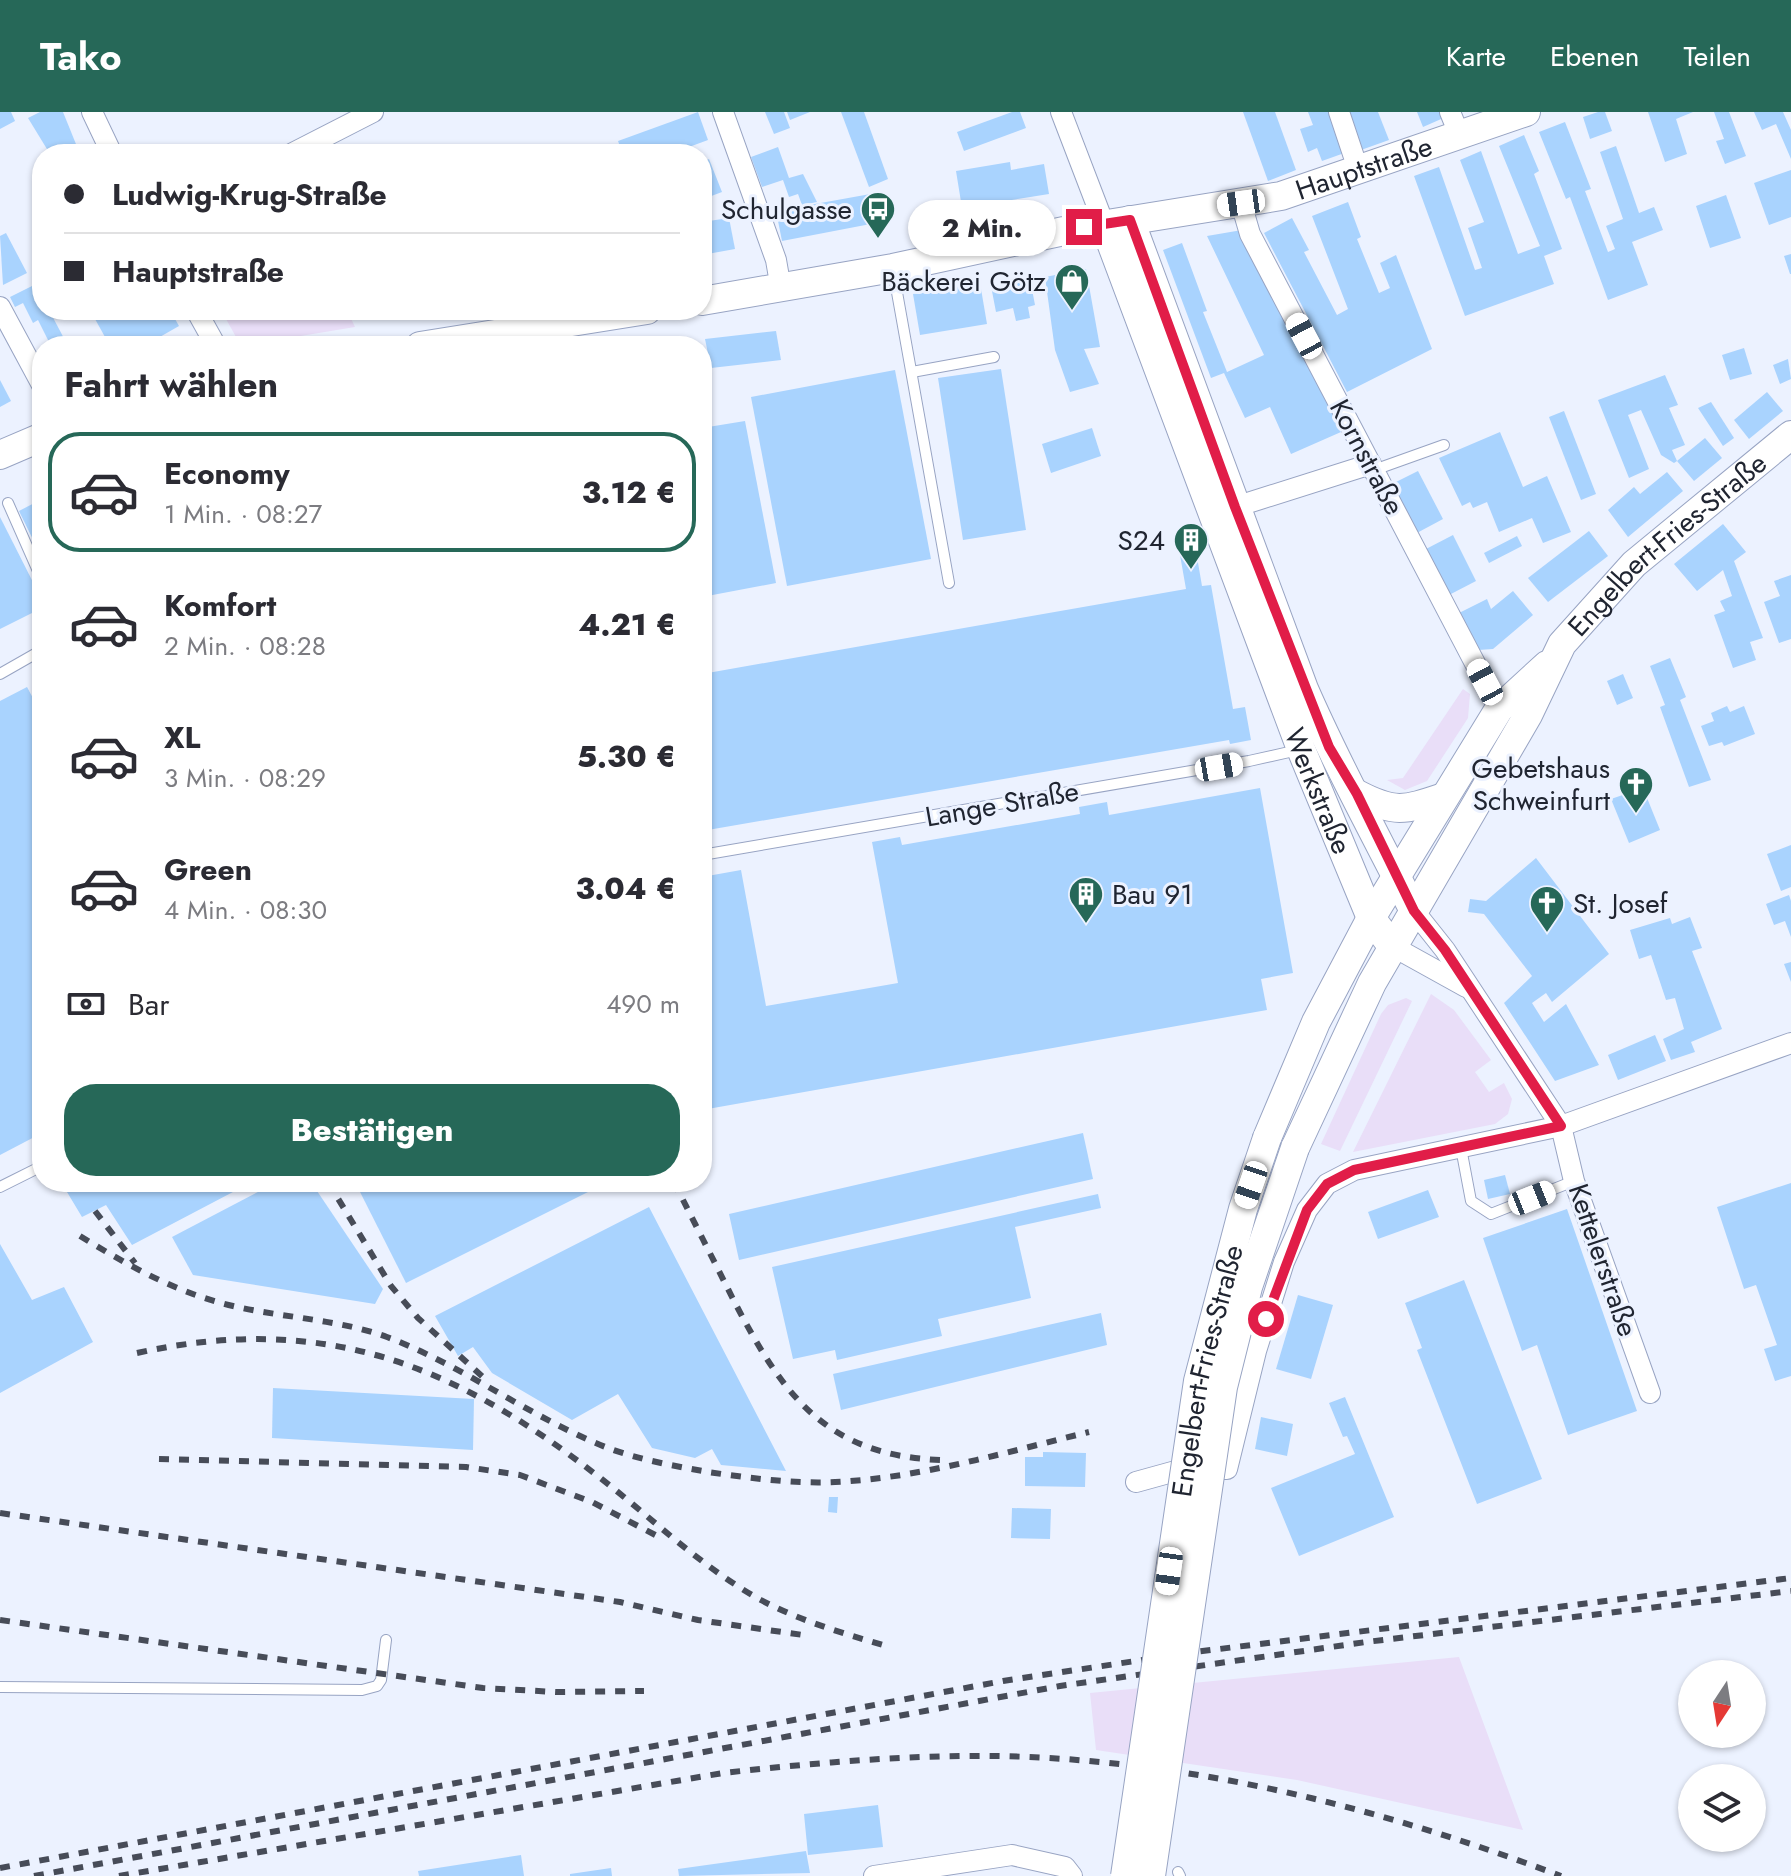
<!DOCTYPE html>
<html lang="de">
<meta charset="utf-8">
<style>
body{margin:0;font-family:Jost,sans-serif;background:#f7f7f7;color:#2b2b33;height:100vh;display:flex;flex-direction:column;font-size:30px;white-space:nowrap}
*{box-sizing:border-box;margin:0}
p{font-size:26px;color:#7c7c81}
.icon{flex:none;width:44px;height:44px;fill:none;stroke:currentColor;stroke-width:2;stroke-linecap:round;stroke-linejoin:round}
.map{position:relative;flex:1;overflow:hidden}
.side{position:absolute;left:32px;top:224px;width:680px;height:856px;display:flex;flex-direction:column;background:#fff;border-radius:32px;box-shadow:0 2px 6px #0004}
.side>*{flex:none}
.guide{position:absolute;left:32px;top:32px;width:680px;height:176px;border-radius:32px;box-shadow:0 2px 6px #0004;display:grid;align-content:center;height:176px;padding:0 32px;background:#fff}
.needle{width:52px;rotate:192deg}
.controls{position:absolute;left:1678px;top:1548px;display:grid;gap:16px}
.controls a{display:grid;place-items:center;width:88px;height:88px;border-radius:50%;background:#fff;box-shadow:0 2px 6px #0004;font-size:40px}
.end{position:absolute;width:36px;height:36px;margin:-18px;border:10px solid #e11d48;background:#fff;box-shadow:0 0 0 4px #fff}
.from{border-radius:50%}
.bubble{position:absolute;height:56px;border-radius:28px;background:#fff;box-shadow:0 2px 6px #0004;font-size:26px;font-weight:800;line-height:56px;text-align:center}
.car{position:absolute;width:24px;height:48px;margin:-24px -12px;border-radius:10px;box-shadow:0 0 6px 2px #0007;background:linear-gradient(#fff 24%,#345 0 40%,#fff 0 76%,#345 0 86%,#fff 0)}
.guide b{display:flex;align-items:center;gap:28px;height:76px;font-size:30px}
.guide b+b{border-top:2px solid #e1e1e2}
.guide i{width:20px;height:20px;background:#2b2b33}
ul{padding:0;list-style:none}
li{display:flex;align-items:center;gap:24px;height:120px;margin:0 16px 12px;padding:0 16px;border:4px solid transparent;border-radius:32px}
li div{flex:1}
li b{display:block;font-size:30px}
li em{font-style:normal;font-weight:800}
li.active{border-color:#266858}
li>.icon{width:72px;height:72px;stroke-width:1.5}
h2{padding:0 32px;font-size:36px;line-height:96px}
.pay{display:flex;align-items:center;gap:20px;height:88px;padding:0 32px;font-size:30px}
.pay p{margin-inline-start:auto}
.cta{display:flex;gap:16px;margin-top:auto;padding:16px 32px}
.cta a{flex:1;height:92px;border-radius:32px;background:#266858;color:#fff;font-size:32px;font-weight:800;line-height:92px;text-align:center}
header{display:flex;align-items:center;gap:48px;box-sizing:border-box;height:112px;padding:0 40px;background:#266858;color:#fff}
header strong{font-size:38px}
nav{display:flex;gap:44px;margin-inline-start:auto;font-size:28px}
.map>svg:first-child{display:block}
</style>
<header>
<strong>Tako</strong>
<nav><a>Karte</a><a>Ebenen</a><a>Teilen</a></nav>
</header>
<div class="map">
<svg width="1791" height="1764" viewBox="0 0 1791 1764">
<rect width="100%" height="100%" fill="#ecf2ff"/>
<g fill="#e9def8">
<polygon points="221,198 347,198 355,215 241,234"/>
<polygon points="1463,577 1470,582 1468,606 1427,669 1405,678 1387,668 1403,666"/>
<polygon points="1431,882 1454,898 1491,948 1475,960 1489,980 1504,971 1512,987 1508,1002 1495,1012 1353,1040"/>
<polygon points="1406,886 1412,889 1340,1039 1321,1032 1381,902 1388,893"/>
<polygon points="1459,1545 1523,1718 1297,1668 1096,1638 1090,1581"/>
</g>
<g fill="#a9d3fe">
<polygon points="0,0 11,0 15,9 0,17"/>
<polygon points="40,0 63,0 80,42 50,42 28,6"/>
<polygon points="698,0 708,28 670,42 623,42 618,29"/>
<polygon points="765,0 784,0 790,16 774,22"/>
<polygon points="787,0 810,0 790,8"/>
<polygon points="841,0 864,0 888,67 869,75"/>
<polygon points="1012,0 1020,0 1026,16 964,39 957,20"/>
<polygon points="1243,0 1275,0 1296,58 1268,69"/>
<polygon points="1308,0 1336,0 1350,39 1322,49 1317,36 1308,40 1300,17 1313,13"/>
<polygon points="1349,0 1378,0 1389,28 1361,38"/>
<polygon points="1417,0 1447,0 1448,4 1423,15"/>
<polygon points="1598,0 1605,0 1612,19 1590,27 1583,5"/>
<polygon points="1648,0 1693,0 1676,7 1687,42 1665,50"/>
<polygon points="1714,0 1729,0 1746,44 1725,52 1716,29 1724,27"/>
<polygon points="1754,0 1783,0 1791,18 1791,47 1776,12 1762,18"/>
<polygon points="1565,10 1591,77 1585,79 1608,140 1615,137 1606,114 1623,107 1600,40 1616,34 1639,101 1654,95 1663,118 1632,130 1648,173 1608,188 1570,85 1566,87 1539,20"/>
<polygon points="1524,23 1539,59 1534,62 1562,137 1544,144 1554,172 1465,204 1414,64 1439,55 1475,158 1482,156 1468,116 1484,110 1460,48 1481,39 1518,142 1540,134 1499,34"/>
<polygon points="778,35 789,66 803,62 817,90 802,93 798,82 789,85 783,68 762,75 751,45"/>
<polygon points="709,47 722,80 706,86 702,50"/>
<polygon points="1010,50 1011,58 1044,52 1049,82 962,96 956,59"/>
<polygon points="1791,58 1791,105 1769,113 1754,71"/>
<polygon points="876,81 881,110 782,129 776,99"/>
<polygon points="1726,83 1741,126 1710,136 1696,94"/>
<polygon points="1348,90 1361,125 1357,127 1379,181 1390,176 1380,151 1396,143 1432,237 1347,280 1264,121 1292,106 1309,138 1304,140 1337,203 1348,197 1312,104"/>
<polygon points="729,106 735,137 702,143 702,110"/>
<polygon points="1242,118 1341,320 1291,342 1270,295 1245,306 1224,261 1211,266 1163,138 1182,131 1207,199 1203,200 1227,260 1264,243 1207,124"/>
<polygon points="6,121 27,161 3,173 0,124"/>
<polygon points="1791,142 1791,162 1790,162 1784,144"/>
<polygon points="1086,157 1100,235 1084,237 1099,272 1070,280 1055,238 1045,165"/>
<polygon points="1030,167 1035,193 1028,195 1030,206 1016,209 1013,196 996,200 991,174"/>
<polygon points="980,171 987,212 920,223 913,182"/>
<polygon points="36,172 42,184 42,198 49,198 68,234 51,234 38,208 33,211 23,191 15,195 10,185"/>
<polygon points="90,198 170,198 179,214 144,234 110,234"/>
<polygon points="776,219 781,248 711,256 705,227"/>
<polygon points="678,224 680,234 630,234 630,232"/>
<polygon points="1744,236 1752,262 1730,268 1722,243"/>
<polygon points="1788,247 1791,267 1780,272 1773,253"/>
<polygon points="1001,257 1026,418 963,428 938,266"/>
<polygon points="895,258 931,447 787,474 751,285"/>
<polygon points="1665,263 1678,293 1669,296 1685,333 1672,338 1677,349 1674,351 1661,343 1641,298 1628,303 1649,357 1629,366 1598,288"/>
<polygon points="0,268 11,289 0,295"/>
<polygon points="1767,280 1783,299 1749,327 1734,308"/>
<polygon points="1711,290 1734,326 1723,334 1698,296"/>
<polygon points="1564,299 1596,382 1581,388 1549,305"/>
<polygon points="745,309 776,471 702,485 702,316"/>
<polygon points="1092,316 1101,344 1051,361 1042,332"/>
<polygon points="1500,320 1523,375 1547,364 1571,420 1543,431 1532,406 1499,420 1487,390 1473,396 1470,390 1462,394 1439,346"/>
<polygon points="1705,326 1722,346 1694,369 1677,349"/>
<polygon points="1418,359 1443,407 1415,422 1390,373"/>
<polygon points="1667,360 1683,379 1628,425 1608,398 1634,375 1640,382"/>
<polygon points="42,387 42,446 19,399"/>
<polygon points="0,405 42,488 42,496 0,517"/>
<polygon points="1723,412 1746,440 1734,449 1763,526 1750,530 1756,548 1733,556 1714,503 1725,499 1720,489 1732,484 1723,458 1697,479 1674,452"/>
<polygon points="1589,419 1608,444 1548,490 1528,466"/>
<polygon points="1453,423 1476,469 1449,483 1426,437"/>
<polygon points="1517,424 1522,434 1489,451 1484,441"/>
<polygon points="1196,439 1202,474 1211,473 1233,597 1245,595 1251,628 1230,632 1229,628 702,719 702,562 1186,477 1180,443"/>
<polygon points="1791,463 1791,527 1779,531 1764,490 1780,484 1774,469"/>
<polygon points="1513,479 1533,503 1493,537 1478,538 1459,501 1487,487 1491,497"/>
<polygon points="1670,546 1686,585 1680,588 1711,668 1689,675 1660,595 1665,593 1650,554"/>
<polygon points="1623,562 1633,586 1617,593 1607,569"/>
<polygon points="27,575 42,603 42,1021 0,1043 0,589"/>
<polygon points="1727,594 1730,600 1744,594 1755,622 1724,634 1722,630 1709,634 1701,614 1714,609 1711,601"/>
<polygon points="1260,676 1293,861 1261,867 1267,898 702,998 702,765 741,758 766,894 898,871 872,730 900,725 902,733 1080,702 1079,695 1107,690 1109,703"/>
<polygon points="1643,676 1660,718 1629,731 1611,687"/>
<polygon points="1791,733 1791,775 1781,779 1767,742"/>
<polygon points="1536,746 1609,842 1552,890 1546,881 1532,891 1544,910 1566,892 1599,953 1555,969 1504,891 1532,864 1484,802 1468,800 1470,787 1486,789"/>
<polygon points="1789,783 1791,789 1791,825 1785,809 1774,813 1766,792"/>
<polygon points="1690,805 1702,836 1692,839 1722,917 1691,930 1695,940 1671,948 1663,927 1684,917 1675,886 1666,888 1651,843 1639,847 1630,818 1670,806 1672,812"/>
<polygon points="1791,850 1791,870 1784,852"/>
<polygon points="1655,923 1666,949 1618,968 1608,943"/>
<polygon points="1083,1021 1093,1067 739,1148 729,1102"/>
<polygon points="1505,1063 1510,1082 1488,1087 1484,1068"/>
<polygon points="61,1070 252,1070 132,1133 106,1093 82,1105"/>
<polygon points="277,1070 311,1070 383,1177 375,1192 193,1163 172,1125"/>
<polygon points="355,1070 608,1070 406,1171"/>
<polygon points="1791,1071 1791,1264 1775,1269 1764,1237 1777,1233 1756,1173 1744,1177 1717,1095"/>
<polygon points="1428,1078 1439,1105 1378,1127 1368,1100"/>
<polygon points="1098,1082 1101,1096 1015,1115 1031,1186 938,1207 942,1224 837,1248 835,1238 793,1247 772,1155"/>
<polygon points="649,1095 786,1359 721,1353 712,1337 695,1346 652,1336 618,1282 572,1308 492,1261 473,1235 458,1244 435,1204"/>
<polygon points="1567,1097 1637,1299 1568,1323 1537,1233 1522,1239 1483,1126"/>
<polygon points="0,1132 32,1188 64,1175 93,1230 0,1281"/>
<polygon points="1464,1168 1542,1367 1477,1392 1417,1238 1422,1236 1405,1191"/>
<polygon points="1298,1183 1333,1193 1311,1267 1276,1257"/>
<polygon points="1101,1201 1107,1233 841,1298 833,1262"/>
<polygon points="273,1276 474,1287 473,1338 272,1326"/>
<polygon points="1345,1285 1394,1405 1299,1444 1271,1376 1355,1342 1347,1324 1343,1325 1329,1291"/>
<polygon points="1261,1305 1293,1312 1287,1344 1255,1337"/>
<polygon points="1043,1340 1086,1341 1085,1375 1025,1374 1025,1345 1043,1345"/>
<polygon points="829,1385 838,1385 837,1401 828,1400"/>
<polygon points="1012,1396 1051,1397 1050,1427 1011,1426"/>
<polygon points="878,1693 883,1735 808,1743 804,1702"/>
<polygon points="806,1739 810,1761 679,1764 678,1757"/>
<polygon points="521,1743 524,1764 419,1764 418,1759"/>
<polygon points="611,1756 612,1764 570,1764 570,1762"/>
</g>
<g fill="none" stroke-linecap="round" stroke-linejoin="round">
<g stroke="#98a4c3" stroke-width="12">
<g id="lane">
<polyline points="893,158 949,471"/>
<polyline points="912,260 994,245"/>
<polyline points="702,302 703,302"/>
<polyline points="1374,358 1444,333"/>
<polyline points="8,391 42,468"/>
<polyline points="0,562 42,538"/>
<polyline points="702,743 1249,649 1298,638"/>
<polyline points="1461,1036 1471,1089 1491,1102 1574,1069"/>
<polyline points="0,1075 42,1054"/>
<polyline points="0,1575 362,1578 377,1574 381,1568 386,1528"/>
<polyline points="1178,1760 1180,1764"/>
</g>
</g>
<g stroke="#98a4c3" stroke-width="22">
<g id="street">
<polyline points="92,0 112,42"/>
<polyline points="723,0 776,148 781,177"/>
<polyline points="1061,0 1104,112"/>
<polyline points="1339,0 1358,57"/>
<polyline points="1450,0 1459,22"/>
<polyline points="291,42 373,0"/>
<polyline points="1241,91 1250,122 1499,597"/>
<polyline points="0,195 42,273"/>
<polyline points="196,198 216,234"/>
<polyline points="1235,395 1371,352"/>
<polyline points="1414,799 1445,838 1561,1014 1574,1069 1650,1281"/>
<polyline points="1392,834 1466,875"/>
<polyline points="1136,1370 1183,1357 1227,1357 1256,1239 1284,1150 1307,1098 1327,1072 1354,1058 1561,1014 1791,931"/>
<polyline points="874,1764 1012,1743 1065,1755 1072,1764"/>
</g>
</g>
<g stroke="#98a4c3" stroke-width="30">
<g id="secondary">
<path d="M1130 108 1304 577C1337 653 1377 726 1414 799"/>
<path id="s1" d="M1104 112 1301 637 1371 806 1392 834"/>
<path id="s2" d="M702 189 893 156 1064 119 1281 84 1526 0"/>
<polyline points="420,234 647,198"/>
<polyline points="0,343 42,325"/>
<path d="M1357 682C1395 702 1405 698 1444 685"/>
<polyline points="1267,1026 1316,910 1371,806 1499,597 1547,553"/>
<path id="s3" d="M1295 1036 1372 871 1528 603 1562 532 1634 452 1791 323"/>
</g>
</g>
<use href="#lane" stroke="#fff" stroke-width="10"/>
<use href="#street" stroke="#fff" stroke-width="20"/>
<use href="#secondary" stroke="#fff" stroke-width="28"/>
<g stroke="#474c58" stroke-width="6" stroke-dasharray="10 10" stroke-linecap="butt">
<polyline points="328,1070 391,1174 418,1206 483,1265"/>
<path d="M674 1070C693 1108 713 1147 732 1185 781 1280 824 1344 941 1348"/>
<polyline points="95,1099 135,1151"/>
<path d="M80 1124C129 1154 177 1181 233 1194 284 1206 337 1207 387 1225 464 1254 531 1306 608 1336 640 1348 675 1354 708 1360 749 1366 793 1372 835 1370 921 1366 1006 1340 1089 1320"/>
<path d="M137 1241C323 1200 454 1252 599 1365 652 1406 700 1454 759 1487 800 1509 845 1522 890 1535"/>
<polyline points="159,1347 466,1355 520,1363 592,1390 661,1426"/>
<polyline points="0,1401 620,1490 698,1508 810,1524"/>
<polyline points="0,1508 483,1576 556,1580 644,1579"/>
<polyline points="0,1756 1003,1569 1195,1540 1791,1466"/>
<polyline points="34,1764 1060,1574 1366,1530 1791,1479"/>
<path d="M119 1764 723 1661C813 1651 905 1643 995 1644 1189 1647 1381 1696 1561 1764"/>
</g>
<g stroke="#98a4c3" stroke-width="30" stroke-linecap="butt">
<g id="secondary-bridge">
<path id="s4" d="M1125 1764 1198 1269 1243 1097 1267 1026"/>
<polyline points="1151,1764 1223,1275 1248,1175 1295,1036"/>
</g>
</g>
<use href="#secondary-bridge" stroke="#fff" stroke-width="28"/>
</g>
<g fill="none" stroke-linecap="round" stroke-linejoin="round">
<polyline stroke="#e11d48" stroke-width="10" points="1084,115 1130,108 1235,395 1329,635 1357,682 1414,799 1445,838 1561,1014 1354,1058 1327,1072 1307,1098 1266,1207"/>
</g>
<defs>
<g id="bus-pin" transform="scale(1.8)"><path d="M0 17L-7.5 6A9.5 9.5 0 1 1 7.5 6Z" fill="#266858" stroke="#ecf2ff"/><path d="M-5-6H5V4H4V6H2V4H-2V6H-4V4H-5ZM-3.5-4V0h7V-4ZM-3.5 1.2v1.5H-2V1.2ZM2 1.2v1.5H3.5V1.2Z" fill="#fff"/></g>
<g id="shop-pin" transform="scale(1.8)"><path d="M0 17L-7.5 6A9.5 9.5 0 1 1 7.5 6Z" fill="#266858" stroke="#ecf2ff"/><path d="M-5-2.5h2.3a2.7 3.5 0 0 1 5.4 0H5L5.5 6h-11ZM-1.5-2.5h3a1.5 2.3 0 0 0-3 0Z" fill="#fff"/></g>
<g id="building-pin" transform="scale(1.8)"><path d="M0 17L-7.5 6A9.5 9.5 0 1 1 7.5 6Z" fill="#266858" stroke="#ecf2ff"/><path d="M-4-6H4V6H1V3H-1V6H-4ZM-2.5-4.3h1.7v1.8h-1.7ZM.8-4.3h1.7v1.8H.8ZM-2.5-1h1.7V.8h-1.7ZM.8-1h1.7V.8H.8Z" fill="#fff"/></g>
<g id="church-pin" transform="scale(1.8)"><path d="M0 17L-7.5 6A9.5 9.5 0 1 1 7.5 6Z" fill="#266858" stroke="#ecf2ff"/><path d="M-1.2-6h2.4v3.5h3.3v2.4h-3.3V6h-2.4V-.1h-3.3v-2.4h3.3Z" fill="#fff"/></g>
</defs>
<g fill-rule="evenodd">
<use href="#bus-pin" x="878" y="97"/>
<use href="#shop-pin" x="1072" y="169"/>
<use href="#building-pin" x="1191" y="428"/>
<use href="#church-pin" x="1636" y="672"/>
<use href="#building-pin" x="1086" y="782"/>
<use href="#church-pin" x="1547" y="791"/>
</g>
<g text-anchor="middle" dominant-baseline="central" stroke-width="6" stroke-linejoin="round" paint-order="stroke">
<g font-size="28" fill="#202531" stroke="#ecf2ff">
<text stroke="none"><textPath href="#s2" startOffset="676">Hauptstraße</textPath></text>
<text transform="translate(1367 345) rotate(62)">Kornstraße</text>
<text stroke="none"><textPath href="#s3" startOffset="716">Engelbert-Fries-Straße</textPath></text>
<text stroke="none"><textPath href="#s1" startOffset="606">Werkstraße</textPath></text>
<text transform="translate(1002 692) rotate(-10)">Lange Straße</text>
<text transform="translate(1603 1148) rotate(71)">Kettelerstraße</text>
<text stroke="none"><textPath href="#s4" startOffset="512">Engelbert-Fries-Straße</textPath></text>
</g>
<g font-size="28" fill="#202531" stroke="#ecf2ff" text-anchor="end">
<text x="852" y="97">Schulgasse</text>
<text x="1046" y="169">Bäckerei Götz</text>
<text x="1165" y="428">S24</text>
<text x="1610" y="656">Gebetshaus<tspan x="1610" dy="32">Schweinfurt</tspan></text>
<text x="1112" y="782" text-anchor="start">Bau 91</text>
<text x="1573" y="791" text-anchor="start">St. Josef</text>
</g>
</g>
</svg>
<div class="controls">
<a><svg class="needle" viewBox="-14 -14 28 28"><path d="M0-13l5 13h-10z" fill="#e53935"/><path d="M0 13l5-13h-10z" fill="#7c7c81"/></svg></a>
<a><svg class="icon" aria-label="layers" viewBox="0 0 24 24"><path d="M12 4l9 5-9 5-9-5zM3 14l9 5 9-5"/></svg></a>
</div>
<i class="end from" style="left:1266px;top:1207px"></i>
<i class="end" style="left:1084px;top:115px"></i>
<div class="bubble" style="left:908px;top:88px;width:148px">2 Min.</div>
<i class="car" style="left:1241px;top:91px;rotate:262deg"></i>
<i class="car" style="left:1304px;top:224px;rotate:332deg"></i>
<i class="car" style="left:1485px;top:570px;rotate:332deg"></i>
<i class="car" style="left:1219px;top:655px;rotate:80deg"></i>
<i class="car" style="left:1251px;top:1073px;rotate:199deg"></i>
<i class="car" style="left:1532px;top:1086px;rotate:68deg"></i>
<i class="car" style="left:1169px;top:1459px;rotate:188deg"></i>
<div class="guide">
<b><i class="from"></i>Ludwig-Krug-Straße</b>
<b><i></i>Hauptstraße</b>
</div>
<section class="side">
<h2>Fahrt wählen</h2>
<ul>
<li class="active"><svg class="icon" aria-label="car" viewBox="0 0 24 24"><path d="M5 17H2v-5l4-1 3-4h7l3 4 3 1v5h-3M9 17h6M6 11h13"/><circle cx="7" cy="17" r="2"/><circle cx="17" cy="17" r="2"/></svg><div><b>Economy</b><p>1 Min. · 08:27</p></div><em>3.12 €</em></li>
<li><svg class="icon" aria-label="car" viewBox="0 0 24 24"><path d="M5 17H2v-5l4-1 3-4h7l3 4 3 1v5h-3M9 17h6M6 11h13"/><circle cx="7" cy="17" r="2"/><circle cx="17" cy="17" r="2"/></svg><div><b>Komfort</b><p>2 Min. · 08:28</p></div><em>4.21 €</em></li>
<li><svg class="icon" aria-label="car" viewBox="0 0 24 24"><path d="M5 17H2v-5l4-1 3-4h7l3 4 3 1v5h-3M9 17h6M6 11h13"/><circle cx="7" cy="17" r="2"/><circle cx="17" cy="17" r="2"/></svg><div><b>XL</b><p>3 Min. · 08:29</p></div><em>5.30 €</em></li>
<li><svg class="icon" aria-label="car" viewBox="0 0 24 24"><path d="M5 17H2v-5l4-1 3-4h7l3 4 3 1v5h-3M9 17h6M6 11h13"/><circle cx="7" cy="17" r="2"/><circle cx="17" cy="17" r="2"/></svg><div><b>Green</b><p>4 Min. · 08:30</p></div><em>3.04 €</em></li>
</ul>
<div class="pay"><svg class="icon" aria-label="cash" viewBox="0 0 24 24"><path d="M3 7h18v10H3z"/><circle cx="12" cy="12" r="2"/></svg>Bar<p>490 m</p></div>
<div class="cta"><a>Bestätigen</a></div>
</section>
</div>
